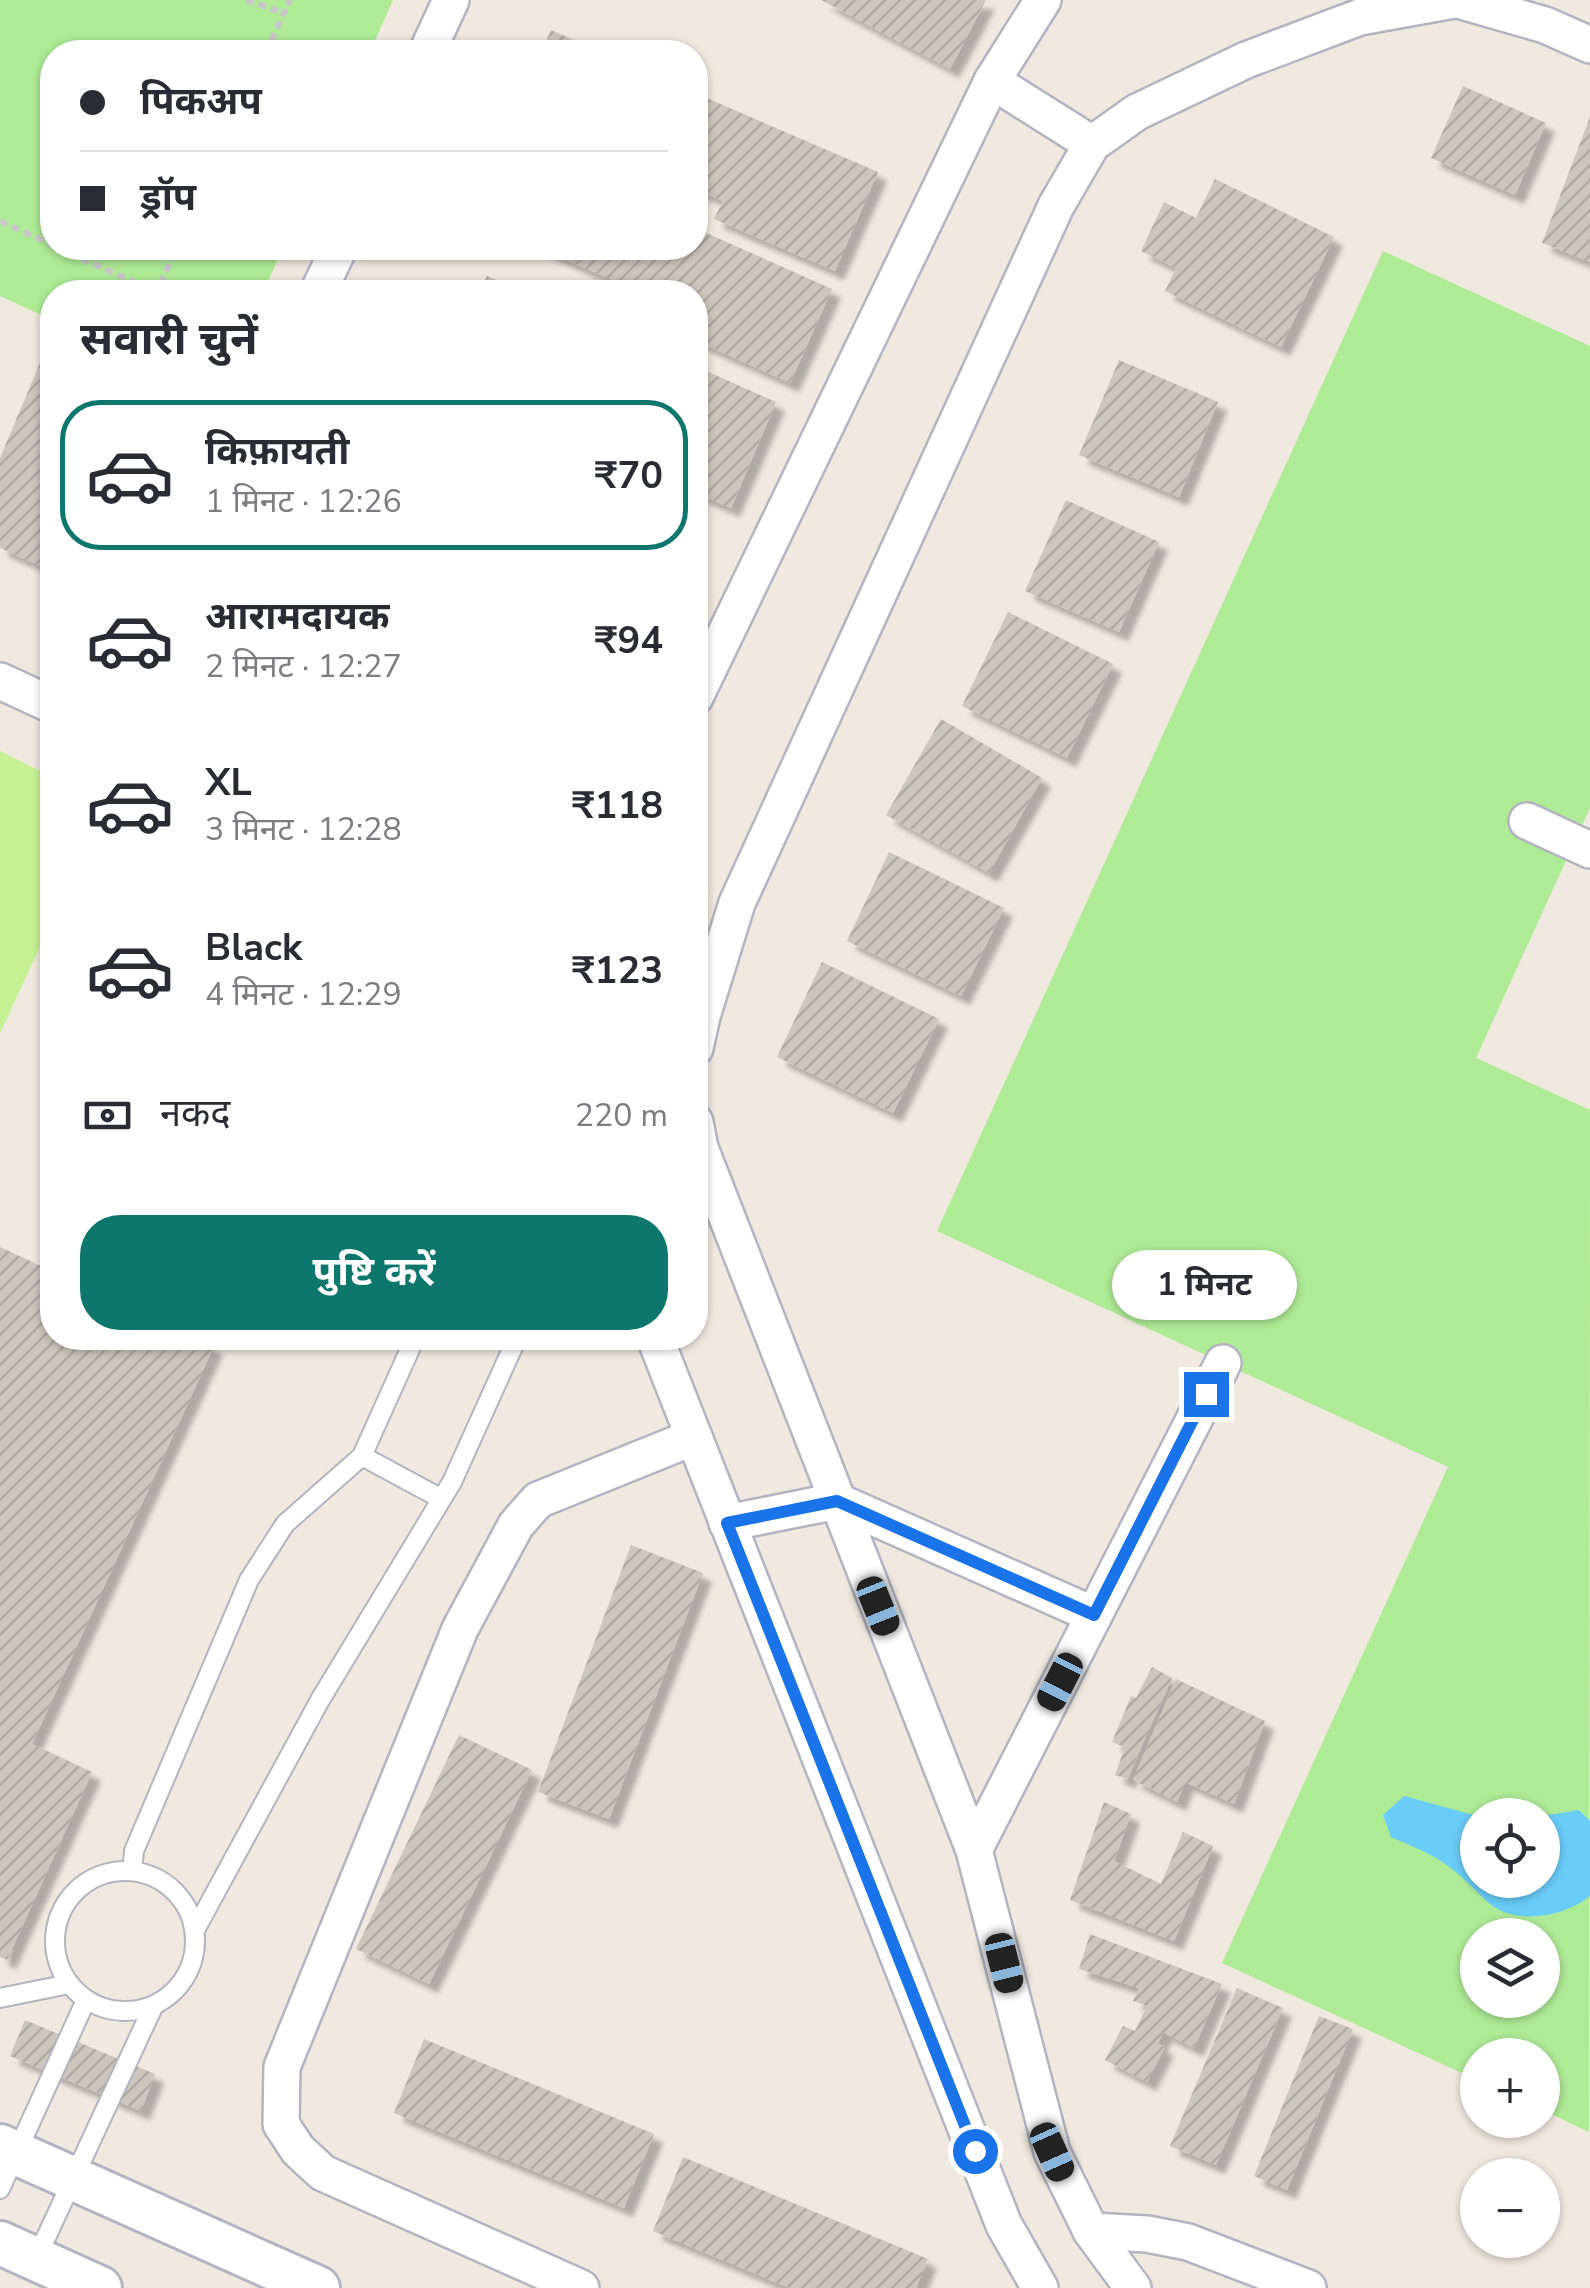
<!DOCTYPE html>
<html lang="hi">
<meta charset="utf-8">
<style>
body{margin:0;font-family:"Nunito Sans","Noto Sans Devanagari",sans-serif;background:#f7f7f7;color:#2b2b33;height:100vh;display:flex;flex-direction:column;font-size:38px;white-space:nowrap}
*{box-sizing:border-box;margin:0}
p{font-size:32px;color:#7c7c81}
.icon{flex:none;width:55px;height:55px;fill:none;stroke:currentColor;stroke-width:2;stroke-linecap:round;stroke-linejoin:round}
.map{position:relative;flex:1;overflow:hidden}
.sheet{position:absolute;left:40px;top:280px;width:668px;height:1070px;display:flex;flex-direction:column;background:#fff;border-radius:40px;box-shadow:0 2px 8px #0004}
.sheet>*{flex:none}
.hud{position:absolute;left:40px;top:40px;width:668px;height:220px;border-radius:40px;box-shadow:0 2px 8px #0004;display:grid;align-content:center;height:220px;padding:0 40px;background:#fff}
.fabs{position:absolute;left:1460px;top:1798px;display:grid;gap:20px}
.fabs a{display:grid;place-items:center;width:100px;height:100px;border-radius:50%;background:#fff;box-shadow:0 2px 8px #0004;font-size:50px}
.end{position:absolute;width:45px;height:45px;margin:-22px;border:12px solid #1a73e8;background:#fff;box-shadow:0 0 0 5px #fff}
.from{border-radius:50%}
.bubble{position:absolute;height:70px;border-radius:35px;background:#fff;box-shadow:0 2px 8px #0004;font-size:32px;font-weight:700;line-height:70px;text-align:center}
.car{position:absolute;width:30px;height:60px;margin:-30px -15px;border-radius:12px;box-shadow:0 0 8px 2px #0007;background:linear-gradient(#222 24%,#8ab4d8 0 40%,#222 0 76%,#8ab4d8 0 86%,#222 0)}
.hud b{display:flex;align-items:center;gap:35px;height:95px;font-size:38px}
.hud b+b{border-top:2px solid #e1e1e2}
.hud i{width:25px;height:25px;background:#2b2b33}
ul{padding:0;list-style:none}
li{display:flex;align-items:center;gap:30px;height:150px;margin:0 20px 15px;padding:0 20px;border:5px solid transparent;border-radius:40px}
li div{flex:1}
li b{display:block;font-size:38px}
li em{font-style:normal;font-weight:700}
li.current{border-color:#0f766e}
li>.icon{width:90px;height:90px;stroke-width:1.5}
h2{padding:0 40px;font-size:45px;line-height:120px}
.pay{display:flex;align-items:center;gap:25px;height:110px;padding:0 40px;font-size:38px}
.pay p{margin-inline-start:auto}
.action{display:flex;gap:20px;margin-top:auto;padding:20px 40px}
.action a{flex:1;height:115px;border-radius:40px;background:#0f766e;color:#fff;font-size:40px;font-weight:700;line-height:115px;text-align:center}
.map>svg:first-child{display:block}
</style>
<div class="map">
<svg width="1590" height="2288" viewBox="0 0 1590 2288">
<defs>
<pattern id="building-hatch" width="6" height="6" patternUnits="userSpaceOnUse" patternTransform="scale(2.5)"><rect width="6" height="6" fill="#cbc7bd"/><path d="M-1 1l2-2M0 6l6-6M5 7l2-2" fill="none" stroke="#afaba3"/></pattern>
<filter id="shadow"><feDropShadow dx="9" dy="9" stdDeviation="2.5" flood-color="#0004"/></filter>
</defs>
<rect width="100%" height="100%" fill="#efe9df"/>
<g fill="#afea97" fill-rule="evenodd">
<polygon points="0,0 393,0 370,52 52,52 52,248 283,248 263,292 52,292 52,320 0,296"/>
<path d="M1383 251 1590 346V808L1476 1058 1590 1110 1589 2132 1543 2110 1542 2055H1478L1477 2080 1222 1963 1448 1467 937 1231ZM1478 1815H1542V1880H1478ZM1478 1935H1542V2000H1478Z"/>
</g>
<polygon fill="#c5f192" points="0,751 52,777 52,921 0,1033"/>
<path fill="#6accf8" d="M1404 1796 1477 1816 1478 1880H1542L1543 1816 1579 1810 1590 1821V1896C1567 1915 1522 1925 1494 1907 1479 1896 1468 1881 1453 1870 1436 1855 1411 1846 1391 1837L1383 1815Z"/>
<g fill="url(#building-hatch)" filter="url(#shadow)">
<polygon points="821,0 986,0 950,69"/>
<polygon points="551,30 602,52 541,52"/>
<polygon points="1463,86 1546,123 1515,195 1431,158"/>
<polygon points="695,93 878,172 835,271 714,219 723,201 695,189"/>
<polygon points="1590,117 1590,262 1542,243"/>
<polygon points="1215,179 1334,237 1281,347 1165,291 1176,268 1141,251 1164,202 1196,218"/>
<polygon points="695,228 832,289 790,383 697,341 705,322 695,317 695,292 640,292 539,248 695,248"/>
<polygon points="487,276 526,292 479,292"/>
<polygon points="42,358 52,363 52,571 0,548 0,458"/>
<polygon points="1119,360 1218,402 1179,497 1079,455"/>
<polygon points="695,366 776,402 731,508 695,493"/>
<polygon points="1066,500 1159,542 1119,632 1025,591"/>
<polygon points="1008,612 1113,664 1067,758 962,706"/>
<polygon points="941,719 1042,778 989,873 886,815"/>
<polygon points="889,852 1004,908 961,996 847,941"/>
<polygon points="822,962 939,1019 893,1113 777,1057"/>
<polygon points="0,1247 52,1271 52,1338 196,1338 214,1346 32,1744 92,1772 7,1960 0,1957"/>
<polygon points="631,1545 703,1573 609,1819 538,1792"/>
<polygon points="1152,1667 1172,1678 1127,1779 1115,1775 1125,1747 1112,1742 1131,1696 1136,1698"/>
<polygon points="1176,1679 1265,1721 1234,1804 1185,1782 1177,1802 1133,1780"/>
<polygon points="459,1735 532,1770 429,1984 356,1949"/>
<polygon points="1104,1802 1131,1814 1114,1861 1161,1884 1183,1832 1213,1846 1174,1941 1070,1900"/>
<polygon points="1090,1934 1222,1984 1194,2048 1163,2032 1158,2044 1165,2047 1147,2082 1105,2060 1123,2026 1135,2031 1147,2006 1133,2001 1139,1988 1079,1969"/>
<polygon points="1237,1988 1283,2008 1216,2165 1170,2146"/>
<polygon points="1319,2016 1353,2029 1287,2190 1254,2176"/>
<polygon points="25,2020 155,2074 141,2111 10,2056"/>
<polygon points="424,2039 654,2134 624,2208 394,2113"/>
<polygon points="683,2157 928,2259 916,2288 789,2288 653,2231"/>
</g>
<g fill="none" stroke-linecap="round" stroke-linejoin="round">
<g stroke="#b2b4c1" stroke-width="22">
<g id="service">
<polyline points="362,1456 440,1498"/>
<circle cx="125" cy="1941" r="70"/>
<polyline points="132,1871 134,1851 249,1580 285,1524 362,1456 415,1338"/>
<polyline points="195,1930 320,1700 452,1482 517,1338"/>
<polyline points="0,1998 69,1984"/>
<polyline points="0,2189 86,2000"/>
<polyline points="36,2259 153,2007"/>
</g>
</g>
<g stroke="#b2b4c1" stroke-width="40">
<g id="minor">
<polyline points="1458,0 1545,25 1590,45"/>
<polyline points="427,52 451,0"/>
<polyline points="992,81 1092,144"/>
<polyline points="318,292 339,248"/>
<polyline points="0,681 52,705"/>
<polyline points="695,697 992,81 1043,0"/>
<polyline points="1527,821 1590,850"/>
<polyline points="695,1048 702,1016 737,903 1056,206 1092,144 1137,112 1246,60 1360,17 1454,0"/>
<polyline points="695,1122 700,1148 974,1850 1052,2152 1091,2231 1133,2288"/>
<polyline points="655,1338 1004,2225 1040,2288"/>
<polyline points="727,1523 837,1501 1094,1615"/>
<polyline points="974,1850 1223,1363"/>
<polyline points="1091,2231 1147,2234 1188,2242 1308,2288"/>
<polyline points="581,2288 323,2173 298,2150 281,2124 282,2067 460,1629 516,1525 538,1500 694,1437"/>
</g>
</g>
<g stroke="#b2b4c1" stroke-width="48">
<g id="tertiary">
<polyline points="0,2146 318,2288"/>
<polyline points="0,2243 100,2288"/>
</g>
</g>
<g stroke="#c8c8c8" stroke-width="6" stroke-dasharray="8 5" stroke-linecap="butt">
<polyline points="246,0 284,13"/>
<polyline points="266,52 290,0"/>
<polyline points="0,221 52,245"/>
<polyline points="58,248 156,292 177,248"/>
</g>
<use href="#service" stroke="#fff" stroke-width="18"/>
<use href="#minor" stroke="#fff" stroke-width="35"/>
<use href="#tertiary" stroke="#fff" stroke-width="42"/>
</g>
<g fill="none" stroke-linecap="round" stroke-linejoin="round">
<polyline stroke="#1a73e8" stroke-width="12" points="975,2151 727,1523 837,1501 1094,1615 1206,1394"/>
</g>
</svg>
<div class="fabs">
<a><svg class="icon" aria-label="locate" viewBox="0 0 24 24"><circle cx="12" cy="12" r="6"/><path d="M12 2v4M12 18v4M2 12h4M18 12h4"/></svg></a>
<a><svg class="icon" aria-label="layers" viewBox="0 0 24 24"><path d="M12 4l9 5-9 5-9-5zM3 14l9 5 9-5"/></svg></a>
<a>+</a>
<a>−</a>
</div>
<i class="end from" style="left:975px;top:2151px"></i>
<i class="end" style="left:1206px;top:1394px"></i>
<div class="bubble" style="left:1112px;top:1250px;width:185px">1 मिनट</div>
<i class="car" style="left:878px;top:1606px;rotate:158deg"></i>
<i class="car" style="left:1060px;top:1682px;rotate:207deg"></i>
<i class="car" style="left:1004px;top:1963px;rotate:166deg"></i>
<i class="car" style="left:1052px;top:2152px;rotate:156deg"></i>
<div class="hud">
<b><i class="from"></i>पिकअप</b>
<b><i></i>ड्रॉप</b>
</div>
<section class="sheet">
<h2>सवारी चुनें</h2>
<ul>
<li class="current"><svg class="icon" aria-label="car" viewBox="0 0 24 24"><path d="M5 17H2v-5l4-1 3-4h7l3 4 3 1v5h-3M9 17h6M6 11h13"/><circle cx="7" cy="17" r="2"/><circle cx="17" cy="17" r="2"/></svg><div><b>किफ़ायती</b><p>1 मिनट · 12:26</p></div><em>₹70</em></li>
<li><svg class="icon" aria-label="car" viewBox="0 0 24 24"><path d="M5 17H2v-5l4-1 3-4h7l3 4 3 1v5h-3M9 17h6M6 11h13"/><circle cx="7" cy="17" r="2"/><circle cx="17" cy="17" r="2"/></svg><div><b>आरामदायक</b><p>2 मिनट · 12:27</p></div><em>₹94</em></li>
<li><svg class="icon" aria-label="car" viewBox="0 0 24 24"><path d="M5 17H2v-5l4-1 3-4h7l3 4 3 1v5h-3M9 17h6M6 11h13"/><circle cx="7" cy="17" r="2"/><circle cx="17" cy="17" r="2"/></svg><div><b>XL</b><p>3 मिनट · 12:28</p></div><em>₹118</em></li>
<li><svg class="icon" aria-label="car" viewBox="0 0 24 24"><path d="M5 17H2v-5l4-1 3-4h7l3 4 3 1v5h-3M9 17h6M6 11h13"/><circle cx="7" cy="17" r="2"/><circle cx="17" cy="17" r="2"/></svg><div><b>Black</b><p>4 मिनट · 12:29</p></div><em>₹123</em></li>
</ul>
<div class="pay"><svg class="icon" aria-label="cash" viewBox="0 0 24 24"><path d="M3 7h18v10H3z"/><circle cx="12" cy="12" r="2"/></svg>नकद<p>220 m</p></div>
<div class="action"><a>पुष्टि करें</a></div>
</section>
</div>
